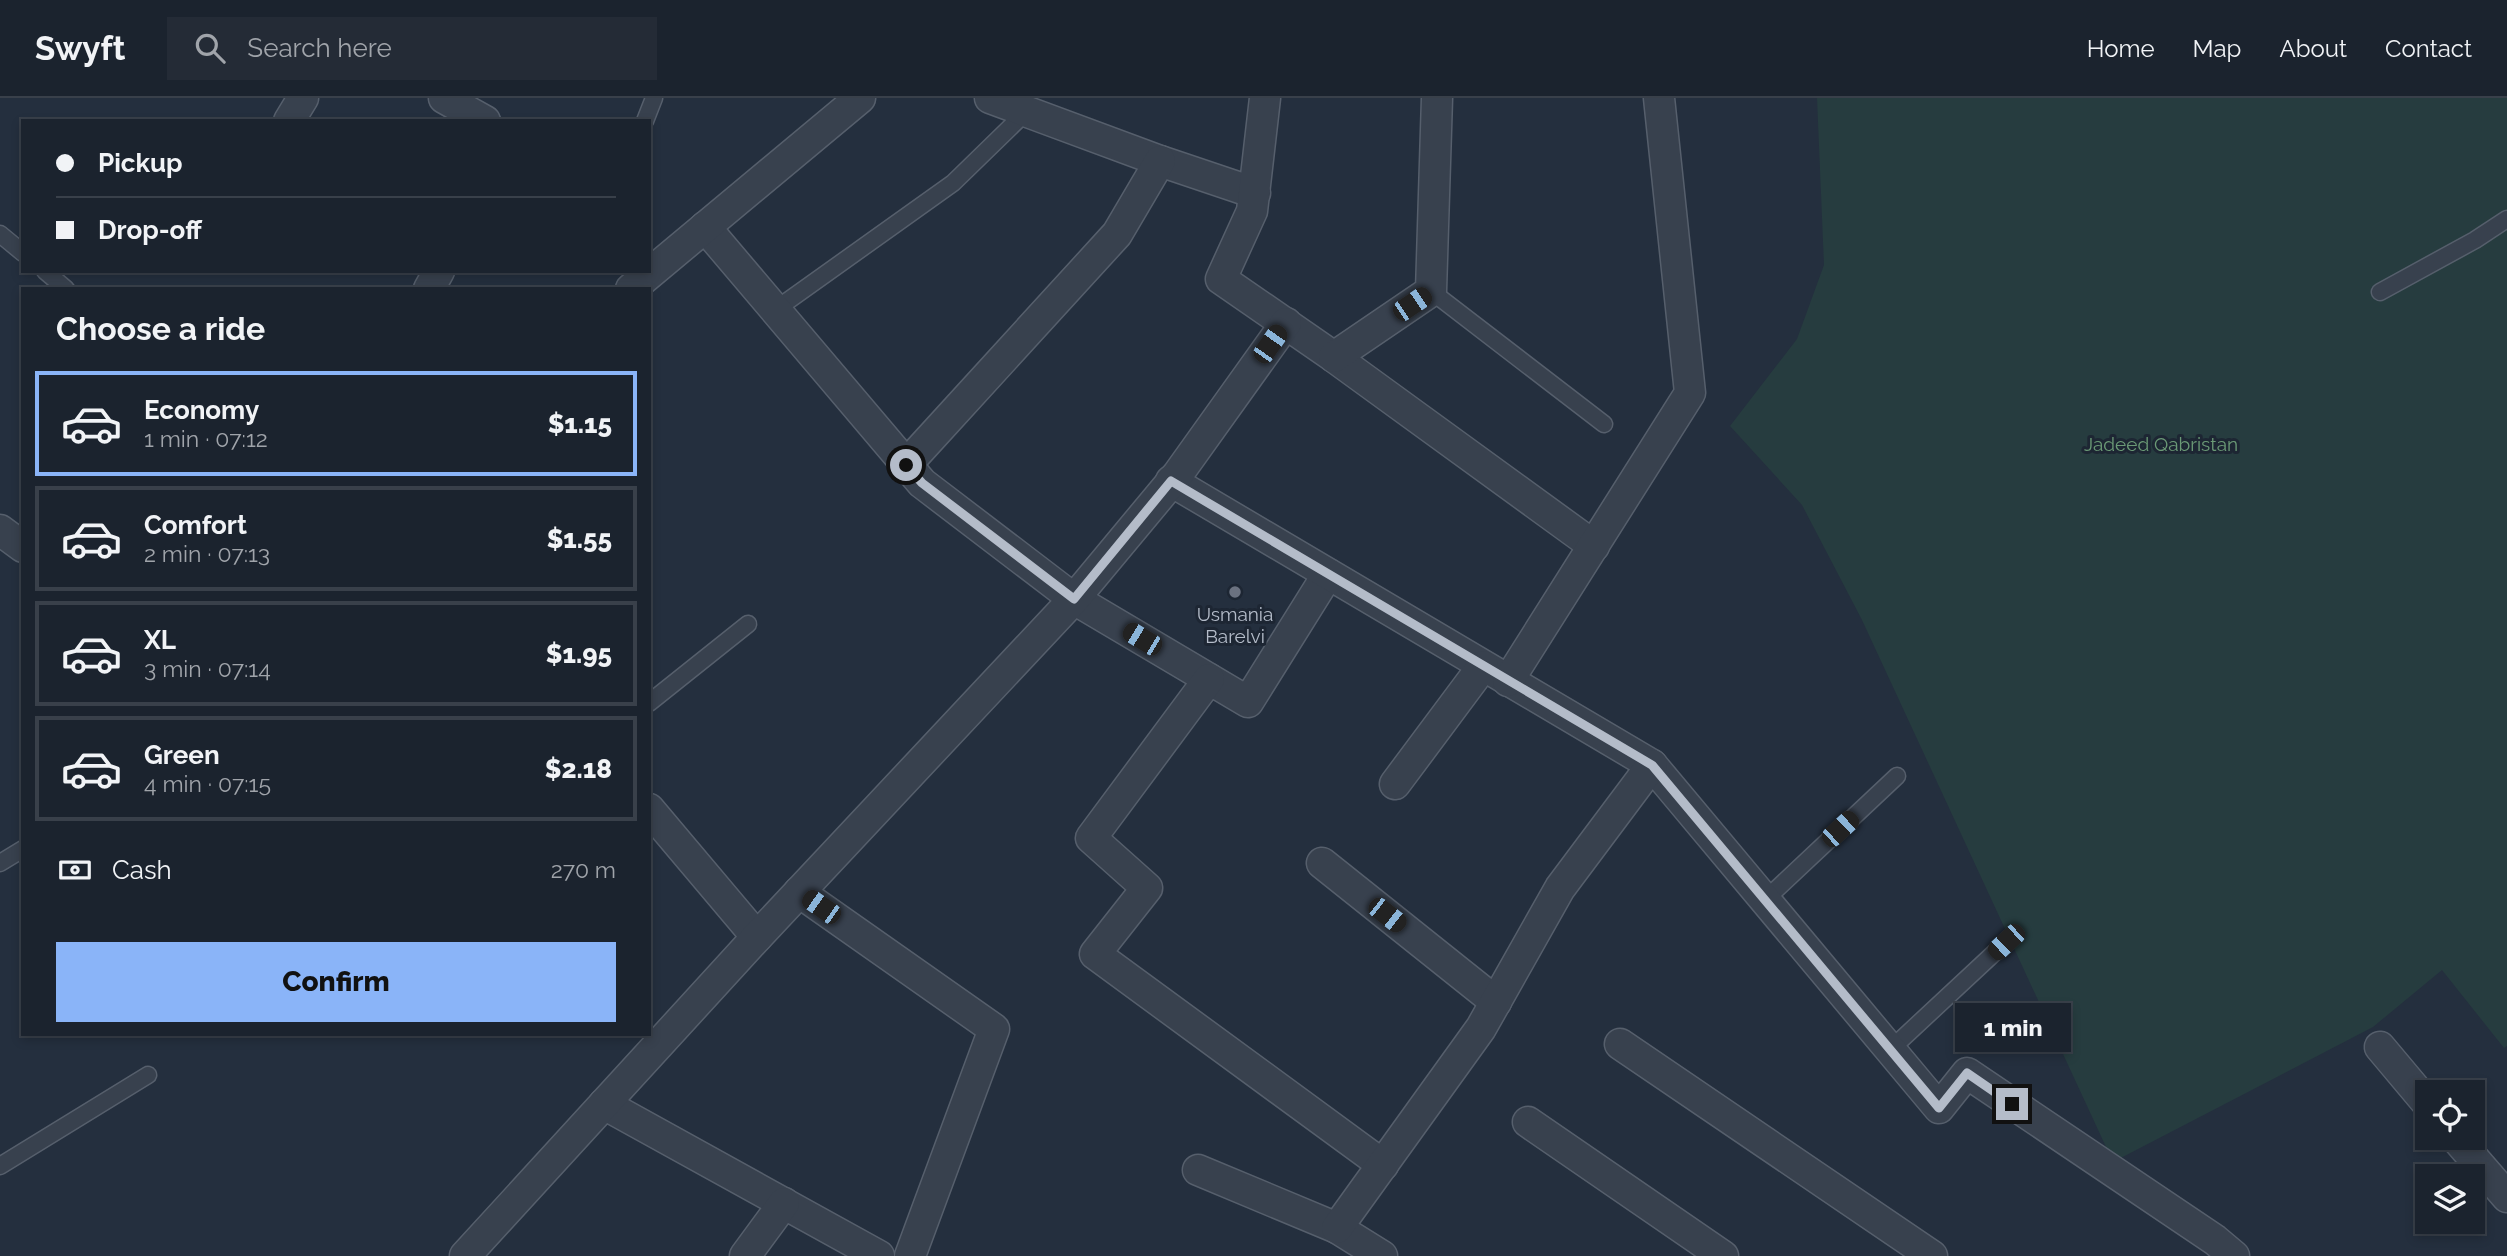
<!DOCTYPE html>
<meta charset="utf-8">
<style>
body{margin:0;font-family:Raleway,sans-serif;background:#242b36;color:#f1f3f6;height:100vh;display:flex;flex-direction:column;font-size:26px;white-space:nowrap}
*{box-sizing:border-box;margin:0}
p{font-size:23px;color:#a0a4aa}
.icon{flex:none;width:38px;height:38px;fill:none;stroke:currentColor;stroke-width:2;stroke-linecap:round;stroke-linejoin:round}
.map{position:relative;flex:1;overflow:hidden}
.drawer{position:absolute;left:21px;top:189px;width:630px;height:749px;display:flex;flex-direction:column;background:#1b232e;border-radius:0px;box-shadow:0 4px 10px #0003,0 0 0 2px #39404a}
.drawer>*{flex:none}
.hud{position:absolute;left:21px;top:21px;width:630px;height:154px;border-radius:0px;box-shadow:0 4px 10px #0003,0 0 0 2px #39404a;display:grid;align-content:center;height:154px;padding:0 35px;background:#1b232e}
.fabs{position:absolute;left:2415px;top:982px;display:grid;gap:14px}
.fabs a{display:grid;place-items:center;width:70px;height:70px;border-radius:0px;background:#1b232e;box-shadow:0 4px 10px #0003,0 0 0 2px #39404a;font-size:35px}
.end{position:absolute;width:32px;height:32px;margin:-16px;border:9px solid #b4bcc9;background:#111;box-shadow:0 0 0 4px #111}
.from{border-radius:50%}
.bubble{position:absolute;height:49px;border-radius:0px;background:#1b232e;box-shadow:0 4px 10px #0003,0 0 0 2px #39404a;font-size:23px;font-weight:800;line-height:49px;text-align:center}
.car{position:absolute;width:21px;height:42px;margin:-21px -10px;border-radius:9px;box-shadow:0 0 5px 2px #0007;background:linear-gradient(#222 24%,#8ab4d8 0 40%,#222 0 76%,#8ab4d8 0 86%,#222 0)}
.hud b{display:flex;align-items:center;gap:24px;height:66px;font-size:26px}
.hud b+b{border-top:2px solid #39404a}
.hud i{width:18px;height:18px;background:#f1f3f6}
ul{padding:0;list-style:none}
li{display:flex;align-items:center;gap:21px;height:105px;margin:0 14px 10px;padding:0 21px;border:4px solid #39404a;border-radius:0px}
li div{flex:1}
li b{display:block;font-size:26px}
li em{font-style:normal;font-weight:800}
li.current{border-color:#8ab4f8}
li>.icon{width:63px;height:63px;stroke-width:1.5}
h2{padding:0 35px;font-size:32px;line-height:84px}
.pay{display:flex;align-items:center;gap:18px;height:77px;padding:0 35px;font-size:26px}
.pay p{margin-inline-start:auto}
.primary-button{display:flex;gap:14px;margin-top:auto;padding:14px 35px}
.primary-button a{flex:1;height:80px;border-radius:0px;background:#8ab4f8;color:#111;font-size:28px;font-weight:800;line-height:80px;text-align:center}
header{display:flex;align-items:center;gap:42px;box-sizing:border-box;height:98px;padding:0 35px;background:#1b232e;border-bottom:2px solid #39404a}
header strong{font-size:33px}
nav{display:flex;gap:38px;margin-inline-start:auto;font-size:24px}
.search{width:490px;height:63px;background:#242b36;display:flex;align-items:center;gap:18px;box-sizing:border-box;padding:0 24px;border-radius:0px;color:#a0a4aa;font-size:26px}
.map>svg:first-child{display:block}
</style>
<header>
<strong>Swyft</strong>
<div class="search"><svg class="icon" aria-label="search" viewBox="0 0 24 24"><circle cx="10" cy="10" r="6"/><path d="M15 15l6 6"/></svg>Search here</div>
<nav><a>Home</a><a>Map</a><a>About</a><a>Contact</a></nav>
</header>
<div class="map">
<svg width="2507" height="1158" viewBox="0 0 2507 1158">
<rect width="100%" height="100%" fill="#242f3e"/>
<polygon fill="#263c3f" points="1817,0 2507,0 2507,948 2504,950 2442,872 2373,929 2113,1064 1862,522 1802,407 1730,328 1797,241 1824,167"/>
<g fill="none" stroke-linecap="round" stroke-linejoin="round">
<g stroke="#565f6c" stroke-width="19">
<g id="service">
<polyline points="645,23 654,0"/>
<polyline points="0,136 23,155"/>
<polyline points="45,173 66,191"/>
<polyline points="1431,193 1604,326"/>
<polyline points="2380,194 2475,142 2507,121"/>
<polyline points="775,212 953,85 1027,13"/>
<polyline points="649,605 748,526"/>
<polyline points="0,765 23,751"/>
<polyline points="1765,802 1897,678"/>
<polyline points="1890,952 2006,844"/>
<polyline points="0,1068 148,977"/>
</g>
</g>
<g stroke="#565f6c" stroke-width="33">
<g id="minor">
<polyline points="444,0 485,23"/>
<polyline points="990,0 1160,63 1255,95"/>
<polyline points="1265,0 1252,113 1221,181 1334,259 1594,448"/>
<polyline points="289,23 303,0"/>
<polyline points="705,129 922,385 1074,501 1248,604 1328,476"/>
<polyline points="429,191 439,173"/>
<polyline points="631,191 860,0"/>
<polyline points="1334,259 1431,193 1437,0"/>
<polyline points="906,367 1117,136 1160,63"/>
<polyline points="1171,383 1652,667 1939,1010 1967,975 2215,1142 2234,1158"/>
<polyline points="0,432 23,449"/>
<polyline points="1209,581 1091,740 1147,790 1095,856 1383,1067"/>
<polyline points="1508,583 1690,295 1659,0"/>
<polyline points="1395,686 1483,568"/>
<polyline points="649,711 757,839"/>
<polyline points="1322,765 1496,904"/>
<polyline points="799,794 994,931 910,1158"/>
<polyline points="1620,946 1932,1158"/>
<polyline points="2380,949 2427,1005"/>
<polyline points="604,1006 879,1158"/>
<polyline points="1528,1024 1723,1158"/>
<polyline points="2456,1040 2507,1099"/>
<polyline points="1198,1072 1337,1130 1382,1158"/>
<polyline points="1337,1130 1481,930 1560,790 1652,667"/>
<polyline points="465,1158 757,839 1074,501 1178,376 1286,225"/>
<polyline points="745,1158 784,1105"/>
</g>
</g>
<use href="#service" stroke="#38414e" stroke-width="16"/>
<use href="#minor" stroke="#38414e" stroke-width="30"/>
</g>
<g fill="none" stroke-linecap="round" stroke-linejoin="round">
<polyline stroke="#b4bcc9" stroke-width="9" points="906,367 922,385 1074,501 1171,383 1652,667 1939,1010 1967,975 2012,1006"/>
</g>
<circle fill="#6b7280" stroke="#1d2633" stroke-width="2.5" cx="1235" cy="494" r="7"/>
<g text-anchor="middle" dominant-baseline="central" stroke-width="6" stroke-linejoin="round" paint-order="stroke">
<g font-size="19" fill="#6b9a76" stroke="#1d2633">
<text x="2161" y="346">Jadeed Qabristan</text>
</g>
<g font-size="19" fill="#b4bcc9" stroke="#1d2633">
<text x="1235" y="516">Usmania<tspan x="1235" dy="22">Barelvi</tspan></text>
</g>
</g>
</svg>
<div class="fabs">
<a><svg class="icon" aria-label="locate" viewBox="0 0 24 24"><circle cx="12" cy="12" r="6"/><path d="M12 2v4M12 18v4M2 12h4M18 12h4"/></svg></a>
<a><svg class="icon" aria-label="layers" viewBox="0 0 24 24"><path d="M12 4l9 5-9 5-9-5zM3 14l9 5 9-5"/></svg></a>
</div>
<i class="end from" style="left:906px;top:367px"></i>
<i class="end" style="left:2012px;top:1006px"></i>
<div class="bubble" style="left:1955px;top:905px;width:116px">1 min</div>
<i class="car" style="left:1412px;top:206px;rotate:56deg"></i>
<i class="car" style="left:1270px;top:246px;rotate:35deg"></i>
<i class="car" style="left:1142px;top:541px;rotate:301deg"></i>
<i class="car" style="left:1840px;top:731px;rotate:47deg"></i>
<i class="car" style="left:821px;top:809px;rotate:305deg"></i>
<i class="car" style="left:1387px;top:817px;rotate:128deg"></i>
<i class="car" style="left:2006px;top:844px;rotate:227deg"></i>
<div class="hud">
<b><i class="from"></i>Pickup</b>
<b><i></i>Drop-off</b>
</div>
<section class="drawer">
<h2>Choose a ride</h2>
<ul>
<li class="current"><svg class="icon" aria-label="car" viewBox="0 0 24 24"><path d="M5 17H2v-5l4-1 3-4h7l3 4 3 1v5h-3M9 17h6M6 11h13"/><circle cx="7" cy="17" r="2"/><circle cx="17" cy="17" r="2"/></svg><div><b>Economy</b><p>1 min · 07:12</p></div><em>$1.15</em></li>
<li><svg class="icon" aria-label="car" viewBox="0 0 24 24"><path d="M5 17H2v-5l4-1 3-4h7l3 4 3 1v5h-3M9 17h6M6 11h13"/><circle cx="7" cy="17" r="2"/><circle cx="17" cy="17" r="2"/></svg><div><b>Comfort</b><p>2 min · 07:13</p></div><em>$1.55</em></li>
<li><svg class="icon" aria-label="car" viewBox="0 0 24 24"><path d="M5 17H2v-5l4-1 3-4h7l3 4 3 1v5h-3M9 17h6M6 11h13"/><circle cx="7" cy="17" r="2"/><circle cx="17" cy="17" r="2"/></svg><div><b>XL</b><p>3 min · 07:14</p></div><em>$1.95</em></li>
<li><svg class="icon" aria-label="car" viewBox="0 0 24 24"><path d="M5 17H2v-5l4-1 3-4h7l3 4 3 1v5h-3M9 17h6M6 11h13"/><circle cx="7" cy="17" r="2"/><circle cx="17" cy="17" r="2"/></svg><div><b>Green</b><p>4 min · 07:15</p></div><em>$2.18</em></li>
</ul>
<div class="pay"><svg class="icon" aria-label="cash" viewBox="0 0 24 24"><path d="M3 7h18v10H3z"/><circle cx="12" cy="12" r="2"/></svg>Cash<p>270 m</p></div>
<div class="primary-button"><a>Confirm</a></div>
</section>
</div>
